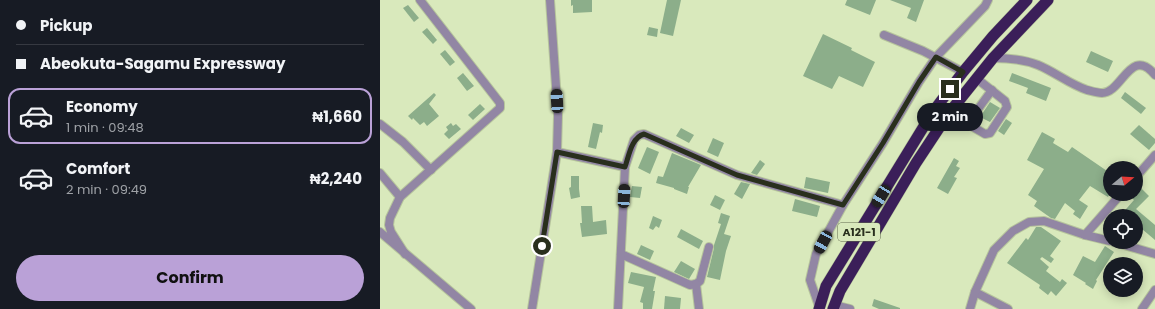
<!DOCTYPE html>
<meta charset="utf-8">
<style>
body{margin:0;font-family:Poppins,sans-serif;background:#20242c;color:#f1f3f6;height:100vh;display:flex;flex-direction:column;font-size:15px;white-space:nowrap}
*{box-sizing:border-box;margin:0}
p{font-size:13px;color:#9ea1a6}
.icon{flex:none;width:22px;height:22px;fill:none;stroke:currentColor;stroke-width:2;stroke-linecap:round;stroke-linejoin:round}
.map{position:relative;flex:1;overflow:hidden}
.side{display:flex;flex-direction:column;background:#171b24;width:380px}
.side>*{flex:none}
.banner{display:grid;align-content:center;height:88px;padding:0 16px;background:#171b24}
.needle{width:26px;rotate:72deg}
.tools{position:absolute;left:723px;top:161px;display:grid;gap:8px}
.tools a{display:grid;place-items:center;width:40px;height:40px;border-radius:50%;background:#171b24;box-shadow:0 2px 10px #0003;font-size:20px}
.end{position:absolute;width:18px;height:18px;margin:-9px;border:5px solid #292f1d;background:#fff;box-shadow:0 0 0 2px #fff}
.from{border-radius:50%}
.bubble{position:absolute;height:28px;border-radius:14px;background:#171b24;box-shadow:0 2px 10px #0003;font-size:13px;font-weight:700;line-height:28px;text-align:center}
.car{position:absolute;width:12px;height:24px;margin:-12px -6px;border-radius:5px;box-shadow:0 0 3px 1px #0007;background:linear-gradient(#222 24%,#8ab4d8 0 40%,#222 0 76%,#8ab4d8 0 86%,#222 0)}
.banner b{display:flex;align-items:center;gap:14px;height:38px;font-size:15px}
.banner b+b{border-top:1px solid #363941}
.banner i{width:10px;height:10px;background:#f1f3f6}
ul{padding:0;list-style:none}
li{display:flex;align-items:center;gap:12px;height:56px;margin:0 8px 6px;padding:0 8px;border:2px solid transparent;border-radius:12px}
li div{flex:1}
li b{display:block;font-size:15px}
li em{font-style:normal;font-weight:700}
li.on{border-color:#baa1d7}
li>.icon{width:36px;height:36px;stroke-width:1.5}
.cta{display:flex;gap:8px;margin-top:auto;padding:8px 16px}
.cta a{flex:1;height:46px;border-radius:24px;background:#baa1d7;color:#111;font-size:16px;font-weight:700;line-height:46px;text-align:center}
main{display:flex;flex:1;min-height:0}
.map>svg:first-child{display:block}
</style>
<main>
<section class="side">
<div class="banner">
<b><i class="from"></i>Pickup</b>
<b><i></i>Abeokuta-Sagamu Expressway</b>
</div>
<ul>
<li class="on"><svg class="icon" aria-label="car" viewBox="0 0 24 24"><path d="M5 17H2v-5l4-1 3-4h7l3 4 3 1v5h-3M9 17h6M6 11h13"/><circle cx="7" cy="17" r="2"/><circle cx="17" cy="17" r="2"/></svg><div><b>Economy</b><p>1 min · 09:48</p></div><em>₦1,660</em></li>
<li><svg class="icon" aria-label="car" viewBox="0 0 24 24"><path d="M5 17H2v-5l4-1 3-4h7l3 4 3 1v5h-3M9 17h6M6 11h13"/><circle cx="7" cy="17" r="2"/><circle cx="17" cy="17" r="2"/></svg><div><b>Comfort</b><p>2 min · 09:49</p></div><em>₦2,240</em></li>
</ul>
<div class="cta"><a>Confirm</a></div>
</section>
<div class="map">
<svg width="775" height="309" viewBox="0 0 775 309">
<rect width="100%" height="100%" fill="#d9e9bc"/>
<g fill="#8cae8a">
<polygon points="191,0 212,0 212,12 193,13 193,5 191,6"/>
<polygon points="287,0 301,0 293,36 280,33"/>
<polygon points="467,0 496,0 490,15 465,5"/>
<polygon points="510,0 544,0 536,22 527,18 531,8"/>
<polygon points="28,5 39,18 34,22 23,8"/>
<polygon points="269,27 278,29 277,37 267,35"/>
<polygon points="47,28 57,40 53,44 42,32"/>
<polygon points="443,34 472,48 471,50 495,62 483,87 459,76 452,89 423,76"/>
<polygon points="65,50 75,62 70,66 60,54"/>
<polygon points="711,51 733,61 728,72 706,62"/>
<polygon points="83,73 94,86 87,91 77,78"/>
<polygon points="632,73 671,88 666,101 646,93 648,88 629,81"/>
<polygon points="745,92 766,108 761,114 741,98"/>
<polygon points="54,93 56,95 49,104 59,116 47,126 44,122 40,125 33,118 32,120 28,116"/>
<polygon points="610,102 620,108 610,122 600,117"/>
<polygon points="100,104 105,109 93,120 88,115"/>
<polygon points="626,119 632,123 624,135 618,131"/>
<polygon points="71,123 73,126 76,124 81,129 69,139 64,134 68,130 66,127"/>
<polygon points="213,123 223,125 222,133 220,132 216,149 208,147"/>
<polygon points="759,125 775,139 775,143 769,150 750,134"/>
<polygon points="301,128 314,135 309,143 296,136"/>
<polygon points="662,132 675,139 673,143 688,152 692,147 730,173 730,193 728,197 710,186 699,200 708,206 700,219 693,214 695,211 685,203 675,219 671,218 654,206 657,201 648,195 664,169 647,160"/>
<polygon points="333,138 344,143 338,157 327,152"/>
<polygon points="267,147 279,152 270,174 258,168"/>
<polygon points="292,153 321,165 308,187 309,187 307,194 294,189 294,188 276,183 278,176 283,177"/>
<polygon points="574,158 579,161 576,166 580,168 574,177 577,178 568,194 557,188"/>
<polygon points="380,160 385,164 377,175 371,173"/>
<polygon points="191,176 199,176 199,189 200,197 191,199 189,188 191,187"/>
<polygon points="426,177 450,182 448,193 424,188"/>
<polygon points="361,182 370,184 362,199 354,194"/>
<polygon points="756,183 769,196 756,209 775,225 775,240 762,229 756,234 756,216 740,216 754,200 748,194 756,194"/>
<polygon points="252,186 262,187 260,198 250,197"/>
<polygon points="335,195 345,200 340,210 330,205"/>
<polygon points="415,199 440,206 437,217 412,211"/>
<polygon points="201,206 212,206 213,222 226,220 227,234 202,237 200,223 202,223"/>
<polygon points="341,213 350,216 344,234 351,236 346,251 340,280 327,277 334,248 334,245 341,224 338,223"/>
<polygon points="273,216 282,220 279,228 276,226 273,230 269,228"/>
<polygon points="656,227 661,227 681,241 670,256 674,259 671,263 662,257 660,259 669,267 666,271 680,282 682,279 687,283 676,296 671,291 668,295 659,288 660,285 627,263 646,238 648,240"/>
<polygon points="301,229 323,241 319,249 297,237"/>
<polygon points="261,245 274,251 270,260 257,254"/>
<polygon points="725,246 734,252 716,280 717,281 713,289 705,284 706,283 693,275 703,256 715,262"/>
<polygon points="301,261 315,269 309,279 294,272"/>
<polygon points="251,272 276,277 273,291 275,291 272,309 263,309 263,303 260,302 264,287 248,283"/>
<polygon points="285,296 301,298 300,309 284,309"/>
<polygon points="494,299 520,308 520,309 499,309 492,306"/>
</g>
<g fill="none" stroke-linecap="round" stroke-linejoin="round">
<g stroke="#b6c49c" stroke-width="10">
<g id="minor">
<polyline points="504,35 543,51 583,72"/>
<path d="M613 58C628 58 643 59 658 65 675 72 689 84 707 90 711 91 717 93 722 93 742 93 751 45 775 75"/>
<polyline points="569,113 605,134 610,133 627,107 625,101 596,78"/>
<polyline points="0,124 23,142 51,170"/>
<polyline points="587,124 612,90"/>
<polyline points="177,152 245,167"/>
<polyline points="0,173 20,197"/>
<polyline points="756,177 775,155"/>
<polyline points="0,232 91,309"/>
<polyline points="705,235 741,194"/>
<polyline points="734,242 775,254"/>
<polyline points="25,254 11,232 9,225 10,218 20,197 120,108 120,103 40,0"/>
<polyline points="241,254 310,285 316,284 320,281 329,247"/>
<polyline points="316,284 319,309"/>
<polyline points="595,292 628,309"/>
<polyline points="454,305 470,309"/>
<polyline points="439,306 430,280 436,254 463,205 503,143 539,82 556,57 605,6 608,0"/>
<polyline points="152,309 177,152 178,115 170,0"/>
<polyline points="238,309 245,167 254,140 259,135 264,134 357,175 463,205"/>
<polyline points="590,309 595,292 614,250 633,231 649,222 664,221 705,235 730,241"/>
<polyline points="762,309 775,290"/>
</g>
</g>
<g stroke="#b6c49c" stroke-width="12">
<g id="highway">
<polyline points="439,309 446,286 552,113 583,72 613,36 647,0"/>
<polyline points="453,309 460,291 536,163 569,113 613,58 668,0"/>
</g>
</g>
<use href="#minor" stroke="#9286a4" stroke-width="8"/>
<use href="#highway" stroke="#3b1f59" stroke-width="11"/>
</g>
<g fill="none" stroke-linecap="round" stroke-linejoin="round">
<path stroke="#292f1d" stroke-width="5" d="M162 246 177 152 245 167C249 156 251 138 264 134L357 175 463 205 503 143 539 82 556 57 583 72 570 89"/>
</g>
<g text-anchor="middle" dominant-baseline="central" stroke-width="3.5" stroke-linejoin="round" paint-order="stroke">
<rect fill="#d9e9bc" stroke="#5e674d" stroke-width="1" x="458" y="223" width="42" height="18" rx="3"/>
<g font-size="11" font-weight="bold" fill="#292f1d">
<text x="479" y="232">A121-1</text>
</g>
</g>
</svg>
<div class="tools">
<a><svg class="needle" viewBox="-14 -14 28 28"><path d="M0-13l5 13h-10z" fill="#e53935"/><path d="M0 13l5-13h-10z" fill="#9ea1a6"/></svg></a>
<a><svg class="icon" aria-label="locate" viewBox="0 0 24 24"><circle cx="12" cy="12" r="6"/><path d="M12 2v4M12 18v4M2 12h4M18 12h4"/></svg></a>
<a><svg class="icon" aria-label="layers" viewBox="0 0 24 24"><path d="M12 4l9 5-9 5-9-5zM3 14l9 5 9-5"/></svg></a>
</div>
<i class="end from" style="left:162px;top:246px"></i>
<i class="end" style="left:570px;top:89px"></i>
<div class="bubble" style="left:537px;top:103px;width:66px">2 min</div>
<i class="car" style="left:177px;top:101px;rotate:357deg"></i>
<i class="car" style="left:244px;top:196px;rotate:3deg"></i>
<i class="car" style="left:501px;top:196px;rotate:211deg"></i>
<i class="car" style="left:443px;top:242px;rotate:208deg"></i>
</div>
</main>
